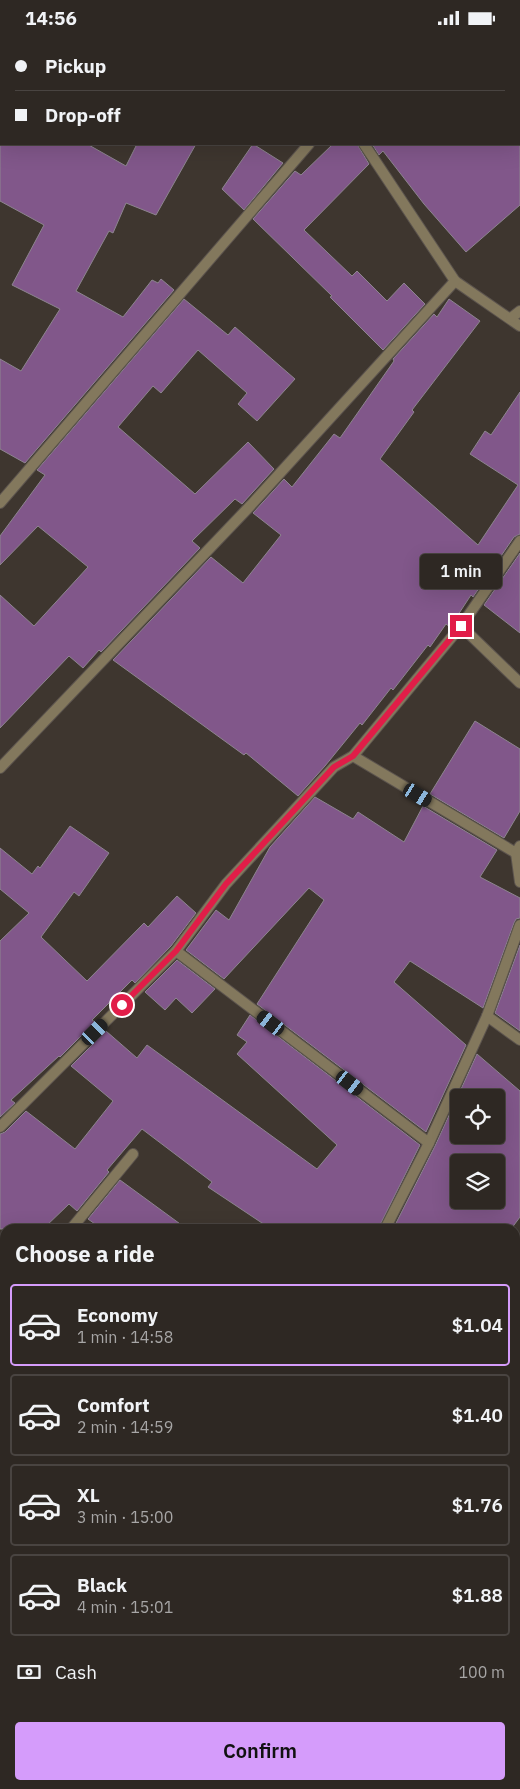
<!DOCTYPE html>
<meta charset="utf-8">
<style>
body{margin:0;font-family:"IBM Plex Sans",sans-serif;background:#3a3430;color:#f1f3f6;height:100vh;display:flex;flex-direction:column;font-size:19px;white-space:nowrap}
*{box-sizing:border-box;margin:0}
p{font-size:16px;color:#a7a6a6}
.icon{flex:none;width:28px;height:28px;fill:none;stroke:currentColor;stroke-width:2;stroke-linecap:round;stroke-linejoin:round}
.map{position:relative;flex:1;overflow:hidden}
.details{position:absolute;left:0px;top:1189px;width:520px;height:566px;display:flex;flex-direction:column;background:#2e2823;border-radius:15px 15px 0 0;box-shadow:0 5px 20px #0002,0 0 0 1px #494441}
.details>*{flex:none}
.hud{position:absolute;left:0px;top:0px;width:520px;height:110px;box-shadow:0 5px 20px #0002,0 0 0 1px #494441;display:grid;align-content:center;height:110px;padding:0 15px;background:#2e2823}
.buttons{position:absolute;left:450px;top:1054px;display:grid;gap:10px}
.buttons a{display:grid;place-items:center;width:55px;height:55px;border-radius:5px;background:#2e2823;box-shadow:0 5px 20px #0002,0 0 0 1px #494441;font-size:25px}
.end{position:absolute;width:22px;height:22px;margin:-11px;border:6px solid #e11d48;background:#fff;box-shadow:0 0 0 2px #fff}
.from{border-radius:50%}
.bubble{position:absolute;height:35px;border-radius:5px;background:#2e2823;box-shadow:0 5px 20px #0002,0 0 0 1px #494441;font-size:16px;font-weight:600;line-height:35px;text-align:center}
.car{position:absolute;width:15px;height:30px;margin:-15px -8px;border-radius:6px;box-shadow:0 0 4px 1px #0007;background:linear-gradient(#222 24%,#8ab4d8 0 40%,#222 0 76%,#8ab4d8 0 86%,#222 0)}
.hud b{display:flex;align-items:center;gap:18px;height:48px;font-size:19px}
.hud b+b{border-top:1px solid #494441}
.hud i{width:12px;height:12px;background:#f1f3f6}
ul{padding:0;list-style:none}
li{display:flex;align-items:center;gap:15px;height:82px;margin:0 10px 8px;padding:0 5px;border:2px solid #494441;border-radius:5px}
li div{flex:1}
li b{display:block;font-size:19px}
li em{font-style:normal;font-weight:600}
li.current{border-color:#d59cfb}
li>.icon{width:45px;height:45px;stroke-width:1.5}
h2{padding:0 15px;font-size:22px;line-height:60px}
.pay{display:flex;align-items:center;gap:12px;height:55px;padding:0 15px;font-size:19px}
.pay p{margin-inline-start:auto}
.action{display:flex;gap:10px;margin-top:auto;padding:10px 15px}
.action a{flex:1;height:58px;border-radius:5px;background:#d59cfb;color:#111;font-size:20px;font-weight:600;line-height:58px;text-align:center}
.status{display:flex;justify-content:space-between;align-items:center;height:35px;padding:0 25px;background:#2e2823;direction:ltr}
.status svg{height:14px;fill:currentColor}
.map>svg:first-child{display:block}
</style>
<div class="status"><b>14:56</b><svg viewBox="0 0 49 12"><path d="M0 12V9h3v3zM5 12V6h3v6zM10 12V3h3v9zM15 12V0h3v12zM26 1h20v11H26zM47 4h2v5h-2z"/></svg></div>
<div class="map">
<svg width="520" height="1754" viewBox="0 0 520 1754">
<rect width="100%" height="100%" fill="#3e362f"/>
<g fill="#81578a" stroke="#8d858f" fill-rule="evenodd">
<polygon points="0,95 1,109 87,109 126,131 137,109 196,109 156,180 126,168 113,198 109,196 76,256 123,282 152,245 158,248 161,244 174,255 25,428 0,414 0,324 21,336 60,274 12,250 44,190 0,166"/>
<polygon points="253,109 283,128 244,175 222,154"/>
<polygon points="333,109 357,109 369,129 304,195 352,241 357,236 387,266 404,248 425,269 383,315 330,262 332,261 253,184 295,136 301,140"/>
<polygon points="372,109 520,109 520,170 466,217 424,169 383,116 379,120"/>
<polygon points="184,264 228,300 235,292 295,344 257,386 238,369 247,358 198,315 161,358 153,351 118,392 195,459 248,407 274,434 242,469 235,464 192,506 200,513 101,617 99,615 83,633 69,621 0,693 0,560 34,591 88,532 38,491 0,530 0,501 45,440 37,435"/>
<polygon points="449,264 480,286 412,375 414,377 380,424 478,510 518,450 470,419 485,396 491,400 520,357 520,499 514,502 473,562 471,560 450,592 446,589 430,612 428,610 393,655 391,653 362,690 360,688 325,731 298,761 246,718 244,720 113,625 211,522 243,548 281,500 253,478 284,444 292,452 334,399 340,403 394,326 393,324 434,279 437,282"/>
<polygon points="520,518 520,598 484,570"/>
<polygon points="475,686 520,714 520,776 504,803 430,759"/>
<polygon points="315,762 353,784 358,777 404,807 423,771 497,815 480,842 520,863 520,883 516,884 514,888 483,973 410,926 394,947 466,1010 426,1097 257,969 324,865 309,853 224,944 186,915 216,875 229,885 270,812"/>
<polygon points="70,791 109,818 79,861 74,857 41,902 87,946 144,888 148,892 177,861 196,878 171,911 135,948 132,945 92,985 95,987 60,1022 59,1021 11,1065 15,1068 0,1082 0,906 29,878 0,854 0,813 32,839 38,831 40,833"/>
<polygon points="520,910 520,996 495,978"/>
<polygon points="177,925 215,954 192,978 176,963 165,975 145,957"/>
<polygon points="250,980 420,1110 378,1194 271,1194 208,1152 212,1147 142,1094 107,1135 109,1137 77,1176 69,1169 43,1194 0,1194 0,1099 5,1097 26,1076 75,1114 113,1066 71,1031 106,996 137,1023 147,1010 317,1134 337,1110 237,1019 247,1007 237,1000"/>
<path d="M477 1019 520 1056V1182L511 1194H393L435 1111ZM459 1062H496V1100H459ZM459 1128H496V1165H459Z"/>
<polygon points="120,1145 187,1194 102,1194 88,1184"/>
</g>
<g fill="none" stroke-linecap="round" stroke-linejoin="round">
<g stroke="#5c544e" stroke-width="12">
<g id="minor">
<polyline points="231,0 233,1"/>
<polyline points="405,1 406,0"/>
<polyline points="364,109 455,246 520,291"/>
<polyline points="511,283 520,276"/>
<polyline points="0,468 309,109"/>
<polyline points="461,591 520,648"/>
<polyline points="353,721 516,818"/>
<polyline points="0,733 251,470 455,246"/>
<polyline points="520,811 516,818 520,847"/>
<polyline points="176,916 429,1108"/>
<polyline points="487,981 520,1005"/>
<polyline points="0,1092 176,916 226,849 334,732 353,721 461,591 520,506"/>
<polyline points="71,1194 133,1119"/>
<polyline points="385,1194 429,1108 487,981 520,890"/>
<polyline points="0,1308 5,1297"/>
<polyline points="0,1381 5,1385"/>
<polyline points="515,1478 520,1474"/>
<polyline points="0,1687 5,1682"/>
<polyline points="152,1754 156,1750"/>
</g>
</g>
<use href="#minor" stroke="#83785d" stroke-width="10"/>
</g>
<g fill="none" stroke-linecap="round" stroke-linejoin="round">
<polyline stroke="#e11d48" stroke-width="6" points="122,970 176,916 226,849 334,732 353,721 461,591"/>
</g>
</svg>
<div class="buttons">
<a><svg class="icon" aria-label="locate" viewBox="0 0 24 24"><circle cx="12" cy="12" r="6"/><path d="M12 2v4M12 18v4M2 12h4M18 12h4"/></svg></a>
<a><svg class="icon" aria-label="layers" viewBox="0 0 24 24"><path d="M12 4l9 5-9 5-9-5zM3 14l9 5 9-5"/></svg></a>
</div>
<i class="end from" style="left:122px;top:970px"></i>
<i class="end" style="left:461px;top:591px"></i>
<div class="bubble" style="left:420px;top:519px;width:82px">1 min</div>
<i class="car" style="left:418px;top:760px;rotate:121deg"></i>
<i class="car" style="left:271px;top:988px;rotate:307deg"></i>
<i class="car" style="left:95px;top:997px;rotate:45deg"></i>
<i class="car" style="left:350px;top:1048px;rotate:127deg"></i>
<div class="hud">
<b><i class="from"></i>Pickup</b>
<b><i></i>Drop-off</b>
</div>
<section class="details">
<h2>Choose a ride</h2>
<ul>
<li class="current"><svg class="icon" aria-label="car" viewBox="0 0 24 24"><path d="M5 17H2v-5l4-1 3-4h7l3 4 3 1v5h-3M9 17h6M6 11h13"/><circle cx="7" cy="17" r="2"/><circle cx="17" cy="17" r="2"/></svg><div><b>Economy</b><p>1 min · 14:58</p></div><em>$1.04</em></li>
<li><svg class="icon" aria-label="car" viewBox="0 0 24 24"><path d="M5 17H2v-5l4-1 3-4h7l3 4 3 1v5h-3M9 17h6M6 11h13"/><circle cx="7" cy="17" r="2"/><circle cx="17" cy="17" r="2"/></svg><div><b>Comfort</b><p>2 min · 14:59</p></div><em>$1.40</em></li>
<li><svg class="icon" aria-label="car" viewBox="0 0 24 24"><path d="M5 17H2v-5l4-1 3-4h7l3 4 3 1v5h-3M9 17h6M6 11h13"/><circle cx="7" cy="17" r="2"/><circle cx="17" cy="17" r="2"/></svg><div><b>XL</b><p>3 min · 15:00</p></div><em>$1.76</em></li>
<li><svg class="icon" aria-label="car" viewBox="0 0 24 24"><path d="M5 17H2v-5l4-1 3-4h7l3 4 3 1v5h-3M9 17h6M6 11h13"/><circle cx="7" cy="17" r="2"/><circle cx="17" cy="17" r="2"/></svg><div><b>Black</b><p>4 min · 15:01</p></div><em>$1.88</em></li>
</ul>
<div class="pay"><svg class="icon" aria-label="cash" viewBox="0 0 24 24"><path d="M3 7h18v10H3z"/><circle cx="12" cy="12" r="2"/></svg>Cash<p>100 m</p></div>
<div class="action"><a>Confirm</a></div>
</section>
</div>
